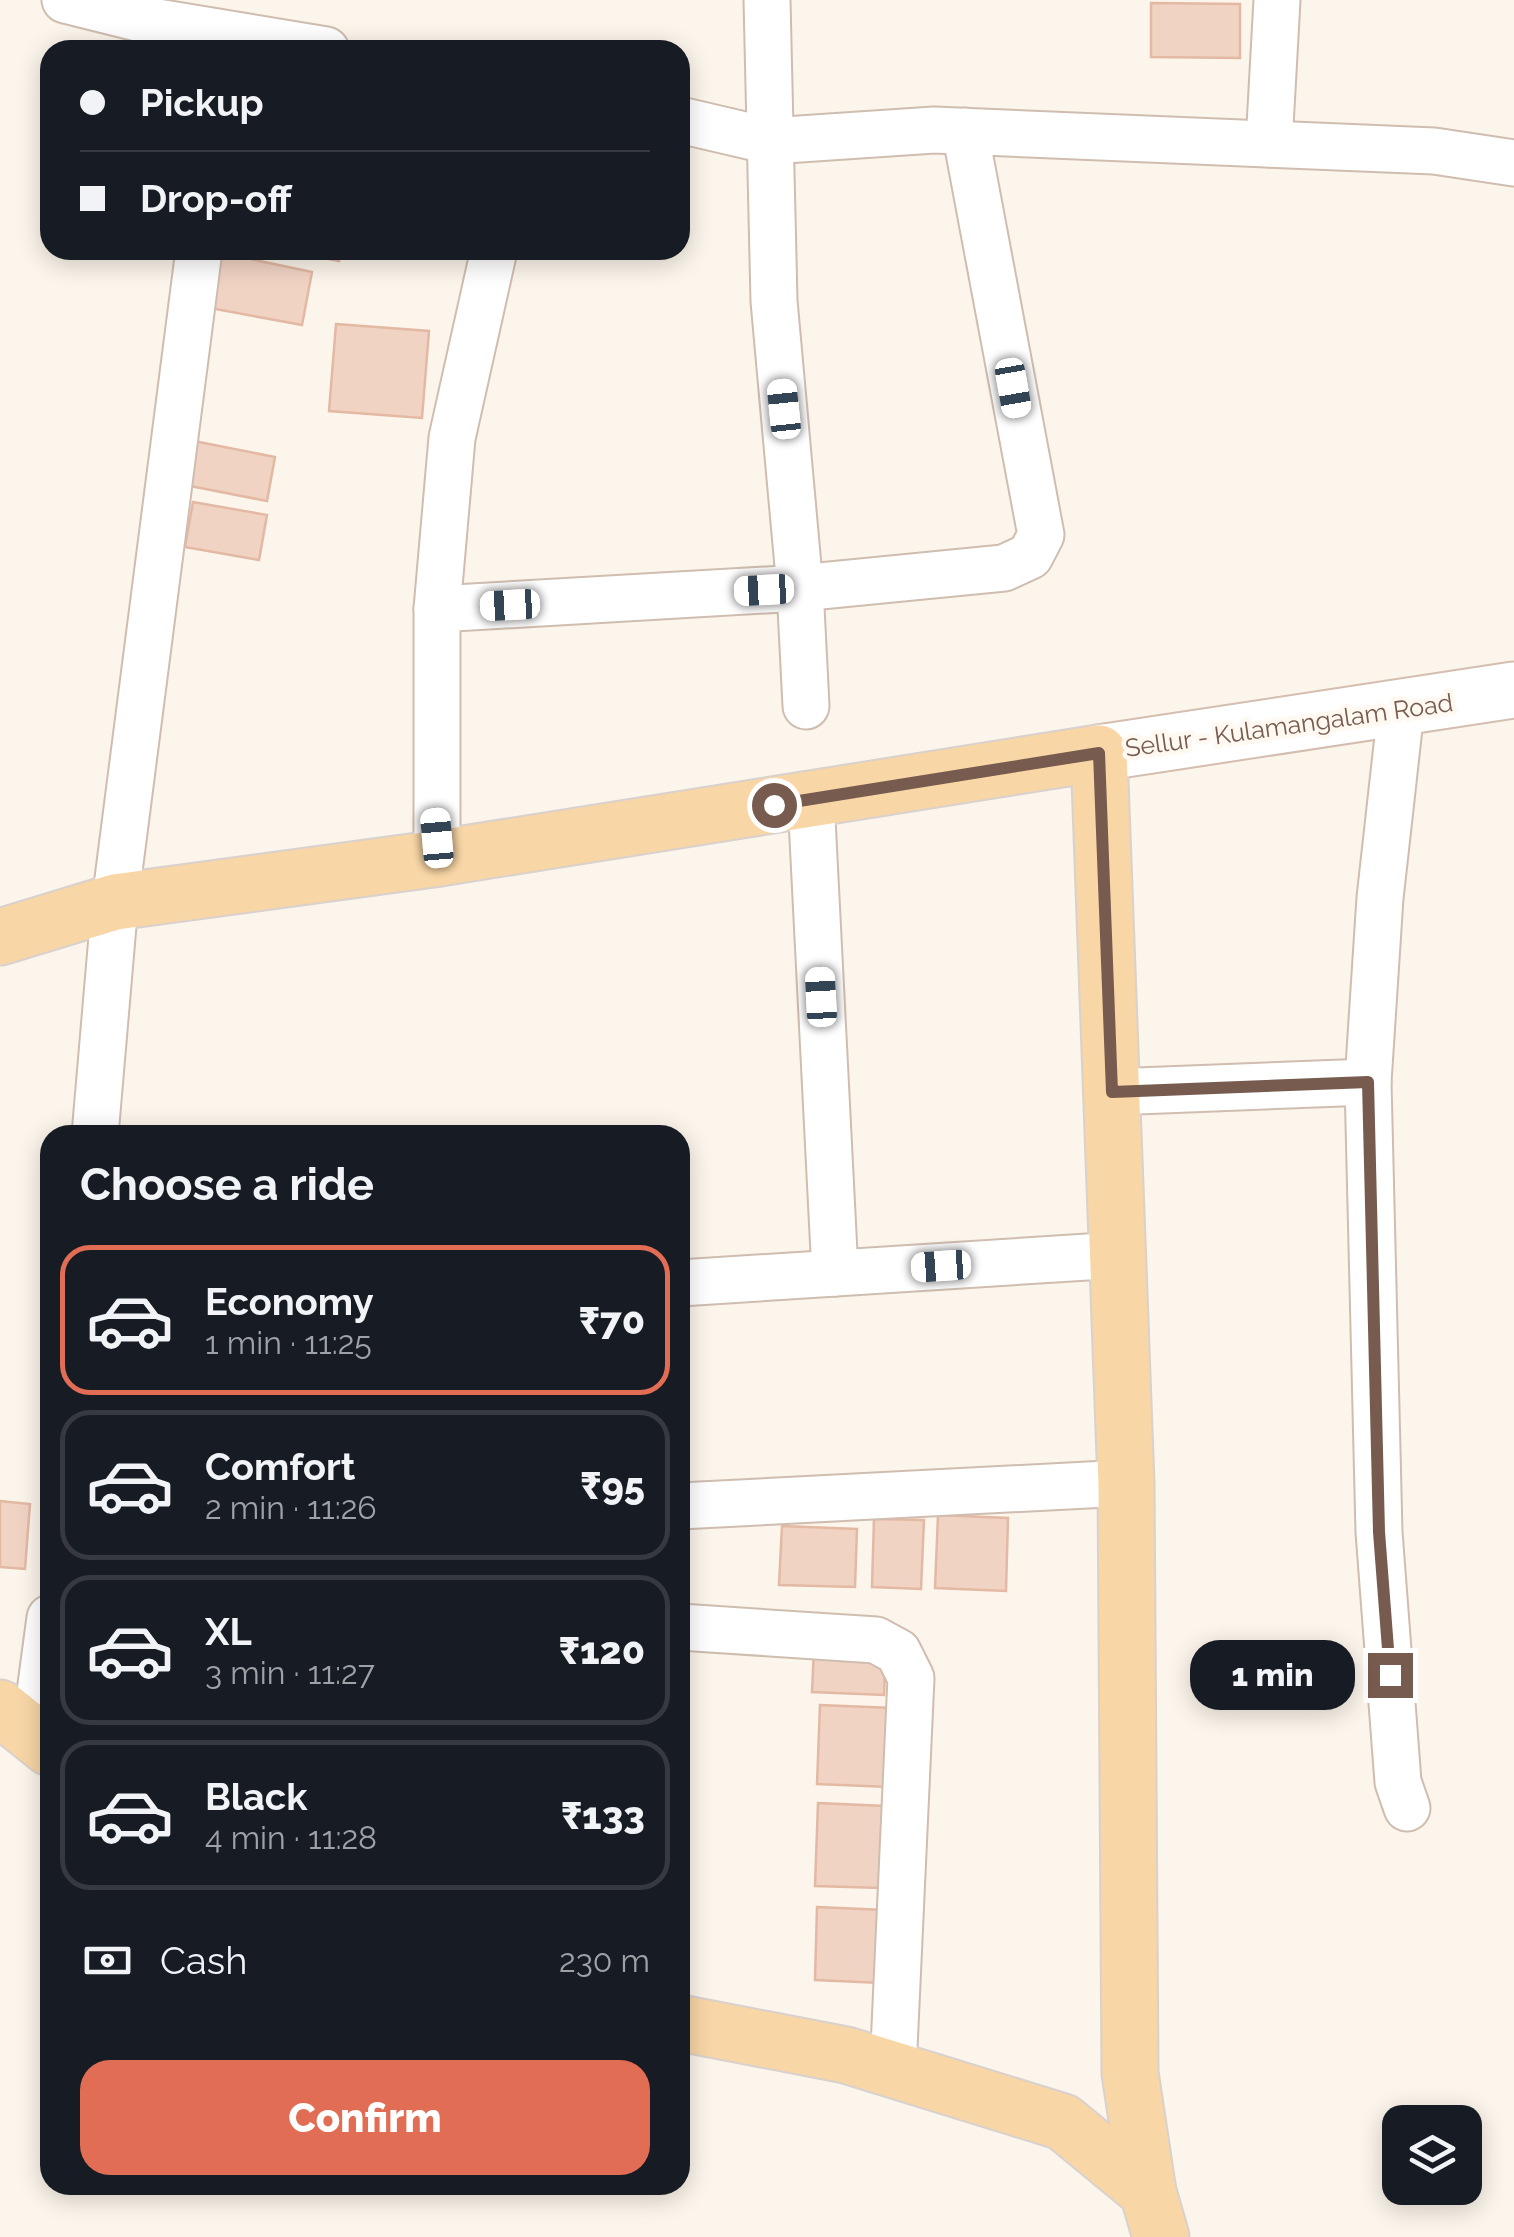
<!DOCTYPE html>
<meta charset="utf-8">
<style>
body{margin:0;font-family:Raleway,sans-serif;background:#20242c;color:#f1f3f6;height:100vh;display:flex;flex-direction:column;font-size:38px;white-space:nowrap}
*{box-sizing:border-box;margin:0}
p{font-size:32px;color:#9ea1a6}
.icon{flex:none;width:55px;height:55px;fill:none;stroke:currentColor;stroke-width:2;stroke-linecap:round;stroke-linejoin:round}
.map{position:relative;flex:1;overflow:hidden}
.side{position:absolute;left:40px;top:1125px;width:650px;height:1070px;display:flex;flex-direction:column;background:#171b24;border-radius:30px;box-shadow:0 5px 25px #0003}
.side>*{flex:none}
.top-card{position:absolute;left:40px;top:40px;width:650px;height:220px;border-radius:30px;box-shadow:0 5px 25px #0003;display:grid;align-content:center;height:220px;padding:0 40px;background:#171b24}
.tools{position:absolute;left:1382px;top:2105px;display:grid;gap:20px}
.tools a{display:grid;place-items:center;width:100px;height:100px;border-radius:20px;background:#171b24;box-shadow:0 5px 25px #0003;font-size:50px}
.end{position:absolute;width:45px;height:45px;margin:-22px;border:12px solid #775b4e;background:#fff;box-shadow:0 0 0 5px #fff}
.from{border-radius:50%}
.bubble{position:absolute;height:70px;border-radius:30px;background:#171b24;box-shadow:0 5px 25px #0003;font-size:32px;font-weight:800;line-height:70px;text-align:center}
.car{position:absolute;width:30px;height:60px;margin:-30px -15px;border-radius:12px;box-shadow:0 0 8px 2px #0007;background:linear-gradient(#fff 24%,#345 0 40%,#fff 0 76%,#345 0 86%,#fff 0)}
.top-card b{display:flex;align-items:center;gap:35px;height:95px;font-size:38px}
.top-card b+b{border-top:2px solid #363941}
.top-card i{width:25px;height:25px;background:#f1f3f6}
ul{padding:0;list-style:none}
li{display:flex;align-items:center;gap:30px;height:150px;margin:0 20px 15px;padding:0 20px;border:5px solid #363941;border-radius:30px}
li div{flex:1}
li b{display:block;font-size:38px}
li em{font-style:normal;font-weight:800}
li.selected{border-color:#e26d55}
li>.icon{width:90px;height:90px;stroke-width:1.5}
h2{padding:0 40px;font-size:45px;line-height:120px}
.pay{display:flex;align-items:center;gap:25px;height:110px;padding:0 40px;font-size:38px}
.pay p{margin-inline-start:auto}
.cta{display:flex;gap:20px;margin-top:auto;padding:20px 40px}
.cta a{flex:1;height:115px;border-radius:30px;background:#e26d55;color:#fff;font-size:40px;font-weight:800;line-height:115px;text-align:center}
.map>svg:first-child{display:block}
</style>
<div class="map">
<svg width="1514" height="2237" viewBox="0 0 1514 2237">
<rect width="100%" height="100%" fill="#fcf5eb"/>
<g fill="#f1d3c3" stroke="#e3b9a4" stroke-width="2.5">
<polygon points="1151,3 1240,4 1240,58 1151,57"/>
<polygon points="283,250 340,250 339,261"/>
<polygon points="221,253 312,272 302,325 210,308"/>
<polygon points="336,324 429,331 422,418 329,411"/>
<polygon points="194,441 275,457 267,501 185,485"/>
<polygon points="193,502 267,515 259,560 185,547"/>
<polygon points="0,1501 30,1504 25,1569 0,1567"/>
<polygon points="938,1515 1008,1518 1006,1591 935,1588"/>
<polygon points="874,1519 924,1520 921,1589 872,1587"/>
<polygon points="782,1526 857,1529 855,1587 779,1585"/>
<polygon points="814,1648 886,1651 884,1695 812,1692"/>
<polygon points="820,1705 892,1708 889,1787 817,1784"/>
<polygon points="818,1803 885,1806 881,1888 815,1886"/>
<polygon points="817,1907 884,1910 881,1983 815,1980"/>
</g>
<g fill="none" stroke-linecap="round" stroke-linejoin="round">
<g stroke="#cfbdb0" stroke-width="49">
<g id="minor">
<polyline points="65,0 145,20 326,50"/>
<polyline points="767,0 774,301 800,588 806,706"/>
<polyline points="680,120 770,141 934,130 1434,151 1514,163"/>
<polyline points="1269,144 1277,0"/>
<polyline points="437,609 800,588 1004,568 1030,556 1041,535 965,131"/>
<polyline points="811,799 835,1273"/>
<polyline points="433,859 437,838 437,609 452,438 494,250"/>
<polyline points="1368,1082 1380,898 1401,710"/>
<polyline points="1112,1092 1368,1082 1379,1532 1398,1782 1407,1808"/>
<polyline points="95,1135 115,902 199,250"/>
<polyline points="680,1283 1119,1255"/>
<polyline points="680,1506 1126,1483"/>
<polyline points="680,1627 876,1640 898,1652 911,1678 893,2070"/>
<polyline points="34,1737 50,1618"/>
</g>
</g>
<g stroke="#d4beb0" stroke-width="59">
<polyline id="secondary" points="1099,753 1514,690"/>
</g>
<g stroke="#d9d1cd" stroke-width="59">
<g id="primary">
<polyline points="0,937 115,902 433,859 1099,753 1126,1483 1130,2073 1148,2192 1161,2237"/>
<polyline points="0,1708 50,1748"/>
<polyline points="680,2023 846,2055 1063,2122 1148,2192"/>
</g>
</g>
<use href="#minor" stroke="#fff" stroke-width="45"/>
<use href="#secondary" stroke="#fff" stroke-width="55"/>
<use href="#primary" stroke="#f8d6a6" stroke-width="55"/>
</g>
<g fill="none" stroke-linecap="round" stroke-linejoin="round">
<polyline stroke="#775b4e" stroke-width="12" points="774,805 1099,753 1112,1092 1368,1082 1379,1532 1390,1675"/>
</g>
<g text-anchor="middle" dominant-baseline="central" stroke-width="9" stroke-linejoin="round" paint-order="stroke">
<g font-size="25" fill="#775b4e" stroke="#fff9f2">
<text transform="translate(1289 725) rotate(-8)">Sellur - Kulamangalam Road</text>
</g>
</g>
</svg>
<div class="tools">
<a><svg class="icon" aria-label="layers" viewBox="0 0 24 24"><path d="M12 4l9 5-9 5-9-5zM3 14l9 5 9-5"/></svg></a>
</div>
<i class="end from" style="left:774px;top:805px"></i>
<i class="end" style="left:1390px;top:1675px"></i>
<div class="bubble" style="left:1190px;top:1640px;width:165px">1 min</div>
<i class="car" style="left:1013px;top:388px;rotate:170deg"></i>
<i class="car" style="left:784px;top:409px;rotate:354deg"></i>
<i class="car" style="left:764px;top:590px;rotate:267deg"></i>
<i class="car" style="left:510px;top:605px;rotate:267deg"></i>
<i class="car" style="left:437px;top:838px;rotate:355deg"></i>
<i class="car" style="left:821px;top:997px;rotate:357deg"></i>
<i class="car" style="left:941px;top:1266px;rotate:266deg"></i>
<div class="top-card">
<b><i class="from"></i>Pickup</b>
<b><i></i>Drop-off</b>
</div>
<section class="side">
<h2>Choose a ride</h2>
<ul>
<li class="selected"><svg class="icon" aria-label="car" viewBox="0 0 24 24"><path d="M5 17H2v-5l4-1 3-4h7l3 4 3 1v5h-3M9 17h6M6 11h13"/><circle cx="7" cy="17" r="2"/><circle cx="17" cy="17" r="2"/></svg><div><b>Economy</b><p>1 min · 11:25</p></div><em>₹70</em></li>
<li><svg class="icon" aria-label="car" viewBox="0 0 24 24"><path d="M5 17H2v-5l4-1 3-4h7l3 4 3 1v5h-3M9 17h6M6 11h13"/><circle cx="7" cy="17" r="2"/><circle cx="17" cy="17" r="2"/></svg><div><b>Comfort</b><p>2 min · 11:26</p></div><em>₹95</em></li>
<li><svg class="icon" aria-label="car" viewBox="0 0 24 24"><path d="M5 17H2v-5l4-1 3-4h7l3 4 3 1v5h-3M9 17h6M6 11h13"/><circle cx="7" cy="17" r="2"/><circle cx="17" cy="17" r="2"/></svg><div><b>XL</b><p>3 min · 11:27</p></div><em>₹120</em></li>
<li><svg class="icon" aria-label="car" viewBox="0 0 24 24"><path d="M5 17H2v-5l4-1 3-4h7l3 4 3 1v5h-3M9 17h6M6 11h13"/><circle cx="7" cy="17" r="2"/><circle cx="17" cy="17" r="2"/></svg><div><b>Black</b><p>4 min · 11:28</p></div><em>₹133</em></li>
</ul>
<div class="pay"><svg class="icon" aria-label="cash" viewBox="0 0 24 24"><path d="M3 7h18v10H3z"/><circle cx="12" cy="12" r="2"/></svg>Cash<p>230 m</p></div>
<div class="cta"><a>Confirm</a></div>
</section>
</div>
